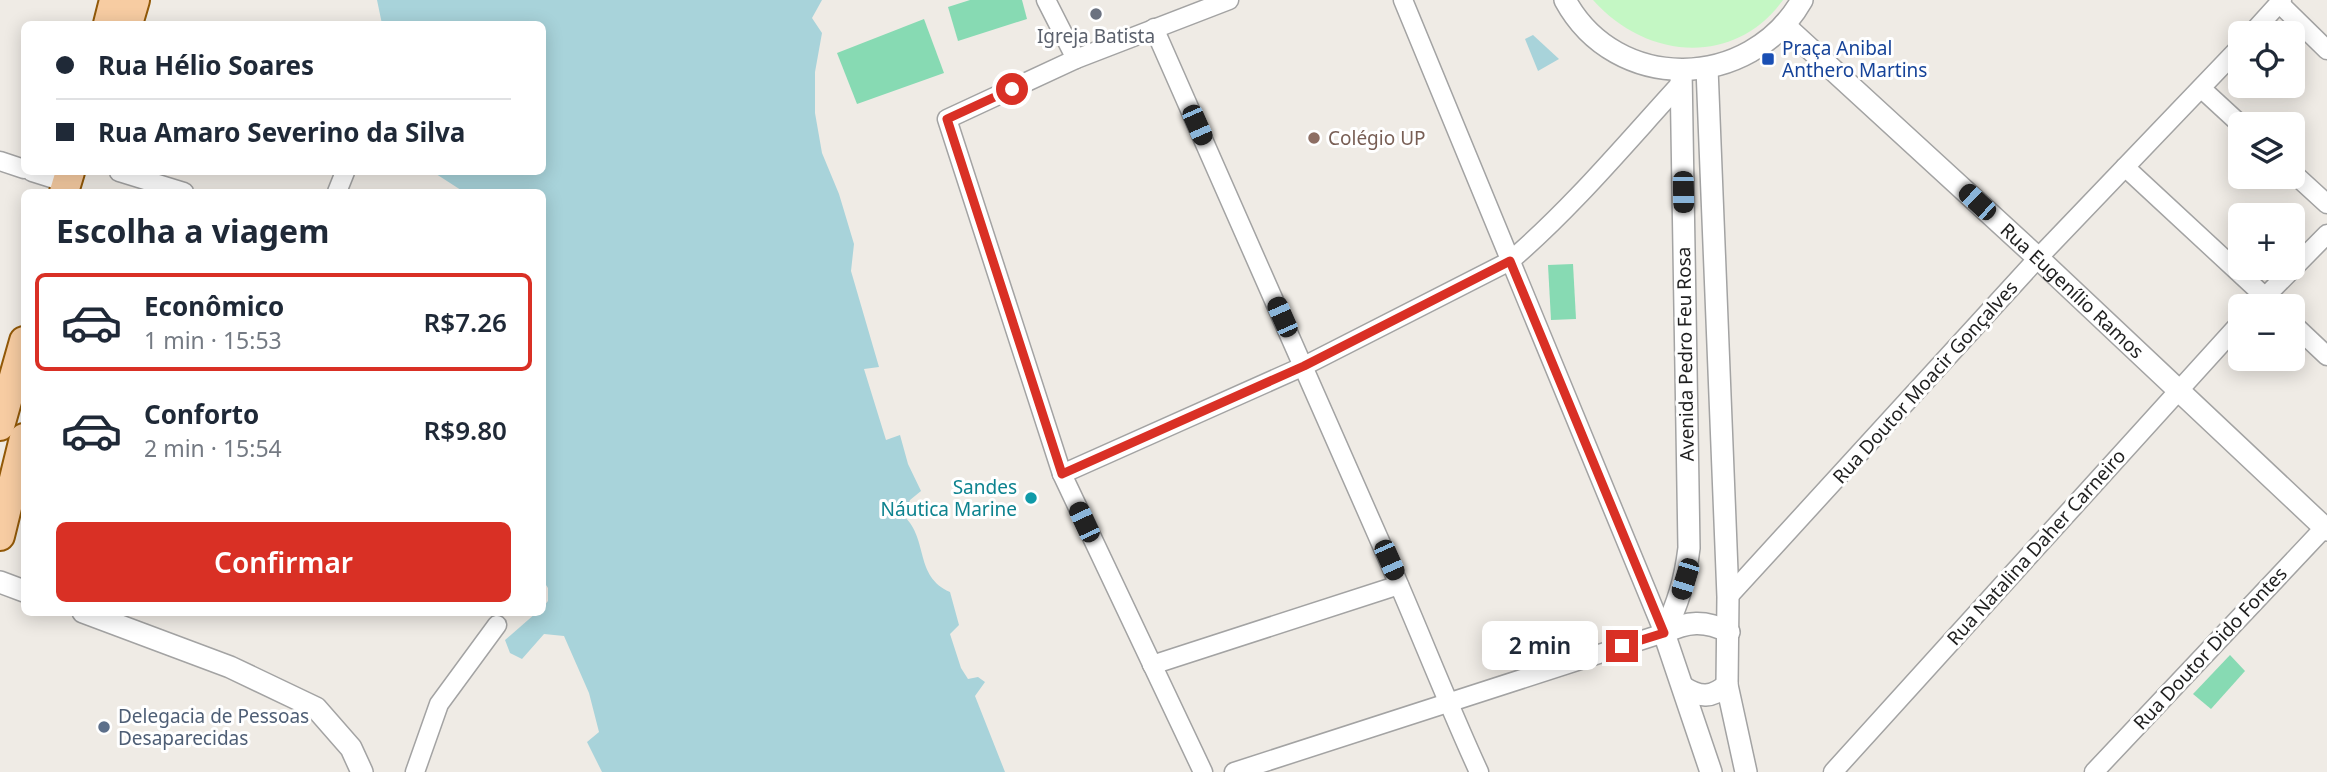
<!DOCTYPE html>
<html lang="pt">
<meta charset="utf-8">
<style>
body{margin:0;font-family:"Noto Sans",sans-serif;background:#f2f2f3;color:#1f2937;height:100vh;display:flex;flex-direction:column;font-size:26px;white-space:nowrap}
*{box-sizing:border-box;margin:0}
p{font-size:23px;color:#747a83}
.icon{flex:none;width:38px;height:38px;fill:none;stroke:currentColor;stroke-width:2;stroke-linecap:round;stroke-linejoin:round}
.map{position:relative;flex:1;overflow:hidden}
.side{position:absolute;left:21px;top:189px;width:525px;height:427px;display:flex;flex-direction:column;background:#fff;border-radius:10px;box-shadow:0 4px 18px #0003}
.side>*{flex:none}
.top-card{position:absolute;left:21px;top:21px;width:525px;height:154px;border-radius:10px;box-shadow:0 4px 18px #0003;display:grid;align-content:center;height:154px;padding:0 35px;background:#fff}
.buttons{position:absolute;left:2228px;top:21px;display:grid;gap:14px}
.buttons a{display:grid;place-items:center;width:77px;height:77px;border-radius:10px;background:#fff;box-shadow:0 4px 18px #0003;font-size:35px}
.end{position:absolute;width:32px;height:32px;margin:-16px;border:9px solid #d93025;background:#fff;box-shadow:0 0 0 4px #fff}
.from{border-radius:50%}
.bubble{position:absolute;height:49px;border-radius:10px;background:#fff;box-shadow:0 4px 18px #0003;font-size:23px;font-weight:600;line-height:49px;text-align:center}
.car{position:absolute;width:21px;height:42px;margin:-21px -10px;border-radius:9px;box-shadow:0 0 5px 2px #0007;background:linear-gradient(#222 24%,#8ab4d8 0 40%,#222 0 76%,#8ab4d8 0 86%,#222 0)}
.top-card b{display:flex;align-items:center;gap:24px;height:66px;font-size:26px}
.top-card b+b{border-top:2px solid #e0e1e3}
.top-card i{width:18px;height:18px;background:#1f2937}
ul{padding:0;list-style:none}
li{display:flex;align-items:center;gap:21px;height:98px;margin:0 14px 10px;padding:0 21px;border:4px solid transparent;border-radius:10px}
li div{flex:1}
li b{display:block;font-size:26px}
li em{font-style:normal;font-weight:600}
li.on{border-color:#d93025}
li>.icon{width:63px;height:63px;stroke-width:1.5}
h2{padding:0 35px;font-size:32px;line-height:84px}
.action{display:flex;gap:14px;margin-top:auto;padding:14px 35px}
.action a{flex:1;height:80px;border-radius:10px;background:#d93025;color:#fff;font-size:28px;font-weight:600;line-height:80px;text-align:center}
.map>svg:first-child{display:block}
</style>
<div class="map">
<svg width="2327" height="772" viewBox="0 0 2327 772">
<rect width="100%" height="100%" fill="#efebe5"/>
<path fill="#c4f7c4" d="M1593 0H1783C1734 68 1645 59 1593 0Z"/>
<g fill="#87dab3">
<polygon points="970,0 1022,0 1027,19 958,41 948,7"/>
<polygon points="924,19 944,73 857,104 837,53"/>
<polygon points="1573,264 1576,319 1551,320 1548,265"/>
<polygon points="2230,655 2245,671 2211,709 2193,694"/>
</g>
<g fill="#a8d3da">
<path d="M377 0H822L812 18 822 33 815 72V113L822 153 839 194 854 244 851 271 879 367 864 369 886 440 900 435 908 464 921 491 910 500 904 516C929 540 914 576 950 592L959 625 950 634 961 668 968 679 978 677 985 682 975 696 1005 772H602L587 742 599 732 589 693 564 636 544 634 522 659 510 653 505 640 536 613 542 612 543 607 548 601V588L542 579V192H464L433 172H542V24H382Z"/>
<polygon points="1533,35 1559,59 1538,71 1525,39"/>
</g>
<g fill="none" stroke-linecap="round" stroke-linejoin="round">
<g stroke="#a3a3a3" stroke-width="21">
<g id="minor">
<polyline points="1046,0 1076,59"/>
<polyline points="2279,3 2327,50"/>
<path d="M1154 28C1231 201 1308 374 1383 548 1416 622 1445 698 1479 772"/>
<polyline points="2252,33 2282,0"/>
<polyline points="2202,89 2240,124"/>
<polyline points="0,161 24,169"/>
<polyline points="2125,167 2275,306"/>
<polyline points="32,172 67,183"/>
<polyline points="119,172 184,192"/>
<polyline points="2292,172 2327,204"/>
<polyline points="337,192 345,172"/>
<polyline points="2256,306 2327,234"/>
<polyline points="2292,323 2327,356"/>
<path d="M1062 474 1304 366 1510 261C1573 207 1626 143 1681 83"/>
<polyline points="1728,597 2038,258 2240,47"/>
<polyline points="1152,665 1399,585"/>
<polyline points="415,772 439,704 497,625"/>
<polyline points="1203,772 1062,474 947,119 1076,59 1229,0"/>
<polyline points="1234,772 1664,633 1403,0"/>
<polyline points="1833,772 2240,323"/>
<polyline points="2094,772 2327,525"/>
</g>
</g>
<g stroke="#a3a3a3" stroke-width="24">
<g id="tertiary">
<path d="M1565 0C1616 94 1750 91 1802 0"/>
<path id="s1" d="M1784 25 2038 258 2327 530"/>
<polyline points="1707,68 1728,597 1727,685 1746,772"/>
<polyline points="0,582 24,591"/>
<polyline points="83,612 230,667 316,708 351,748 362,772"/>
<path d="M1664 633C1678 603 1685 581 1689 548L1681 70"/>
<polyline points="1664,633 1711,772"/>
<path d="M1664 633C1687 621 1705 620 1729 632"/>
<path d="M1683 687C1700 698 1712 698 1727 685"/>
</g>
</g>
<g stroke="#925908" stroke-width="32">
<g id="primary">
<polyline points="108,24 114,0"/>
<polyline points="128,24 135,0"/>
<polyline points="64,192 70,172"/>
<polyline points="0,426 24,341"/>
<polyline points="0,536 24,438"/>
</g>
</g>
<use href="#minor" stroke="#fff" stroke-width="18"/>
<use href="#tertiary" stroke="#fff" stroke-width="21"/>
<use href="#primary" stroke="#f7cca2" stroke-width="28"/>
</g>
<g fill="none" stroke-linecap="round" stroke-linejoin="round">
<polyline stroke="#d93025" stroke-width="9" points="1012,89 947,119 1062,474 1304,366 1510,261 1664,633 1622,646"/>
</g>
<circle fill="#6b7280" stroke="#fff" stroke-width="2.5" cx="1096" cy="14" r="7"/>
<rect fill="#1a4fb4" stroke="#fff" stroke-width="2.5" x="1761" y="52" width="14" height="14" rx="3.5"/>
<circle fill="#8d6e63" stroke="#fff" stroke-width="2.5" cx="1314" cy="138" r="7"/>
<circle fill="#0f9aa8" stroke="#fff" stroke-width="2.5" cx="1031" cy="498" r="7"/>
<circle fill="#5c6f8a" stroke="#fff" stroke-width="2.5" cx="104" cy="727" r="7"/>
<g text-anchor="middle" dominant-baseline="central" stroke-width="6" stroke-linejoin="round" paint-order="stroke">
<g font-size="19" fill="#5b616d" stroke="#fff">
<text x="1096" y="36">Igreja Batista</text>
</g>
<g font-size="19" fill="#164399" stroke="#fff" text-anchor="start">
<text x="1782" y="48">Praça Anibal<tspan x="1782" dy="22">Anthero Martins</tspan></text>
</g>
<g font-size="19" fill="#785e54" stroke="#fff" text-anchor="start">
<text x="1328" y="138">Colégio UP</text>
</g>
<g font-size="19" fill="#1f1f1f" stroke="#fff">
<text stroke="none"><textPath href="#s1" startOffset="392">Rua Eugenílio Ramos</textPath></text>
<text transform="translate(1685 354) rotate(-91)">Avenida Pedro Feu Rosa</text>
<text transform="translate(1925 382) rotate(-48)">Rua Doutor Moacir Gonçalves</text>
<text transform="translate(2036 547) rotate(-48)">Rua Natalina Daher Carneiro</text>
<text transform="translate(2210 648) rotate(-47)">Rua Doutor Dido Fontes</text>
</g>
<g font-size="19" fill="#0d838f" stroke="#fff" text-anchor="end">
<text x="1017" y="487">Sandes<tspan x="1017" dy="22">Náutica Marine</tspan></text>
</g>
<g font-size="19" fill="#4e5e75" stroke="#fff" text-anchor="start">
<text x="118" y="716">Delegacia de Pessoas<tspan x="118" dy="22">Desaparecidas</tspan></text>
</g>
</g>
</svg>
<div class="buttons">
<a><svg class="icon" aria-label="locate" viewBox="0 0 24 24"><circle cx="12" cy="12" r="6"/><path d="M12 2v4M12 18v4M2 12h4M18 12h4"/></svg></a>
<a><svg class="icon" aria-label="layers" viewBox="0 0 24 24"><path d="M12 4l9 5-9 5-9-5zM3 14l9 5 9-5"/></svg></a>
<a>+</a>
<a>−</a>
</div>
<i class="end from" style="left:1012px;top:89px"></i>
<i class="end" style="left:1622px;top:646px"></i>
<div class="bubble" style="left:1482px;top:621px;width:116px">2 min</div>
<i class="car" style="left:1197px;top:125px;rotate:156deg"></i>
<i class="car" style="left:1683px;top:192px;rotate:179deg"></i>
<i class="car" style="left:1977px;top:202px;rotate:313deg"></i>
<i class="car" style="left:1282px;top:317px;rotate:336deg"></i>
<i class="car" style="left:1084px;top:522px;rotate:335deg"></i>
<i class="car" style="left:1389px;top:560px;rotate:156deg"></i>
<i class="car" style="left:1685px;top:579px;rotate:197deg"></i>
<div class="top-card">
<b><i class="from"></i>Rua Hélio Soares</b>
<b><i></i>Rua Amaro Severino da Silva</b>
</div>
<section class="side">
<h2>Escolha a viagem</h2>
<ul>
<li class="on"><svg class="icon" aria-label="car" viewBox="0 0 24 24"><path d="M5 17H2v-5l4-1 3-4h7l3 4 3 1v5h-3M9 17h6M6 11h13"/><circle cx="7" cy="17" r="2"/><circle cx="17" cy="17" r="2"/></svg><div><b>Econômico</b><p>1 min · 15:53</p></div><em>R$7.26</em></li>
<li><svg class="icon" aria-label="car" viewBox="0 0 24 24"><path d="M5 17H2v-5l4-1 3-4h7l3 4 3 1v5h-3M9 17h6M6 11h13"/><circle cx="7" cy="17" r="2"/><circle cx="17" cy="17" r="2"/></svg><div><b>Conforto</b><p>2 min · 15:54</p></div><em>R$9.80</em></li>
</ul>
<div class="action"><a>Confirmar</a></div>
</section>
</div>
